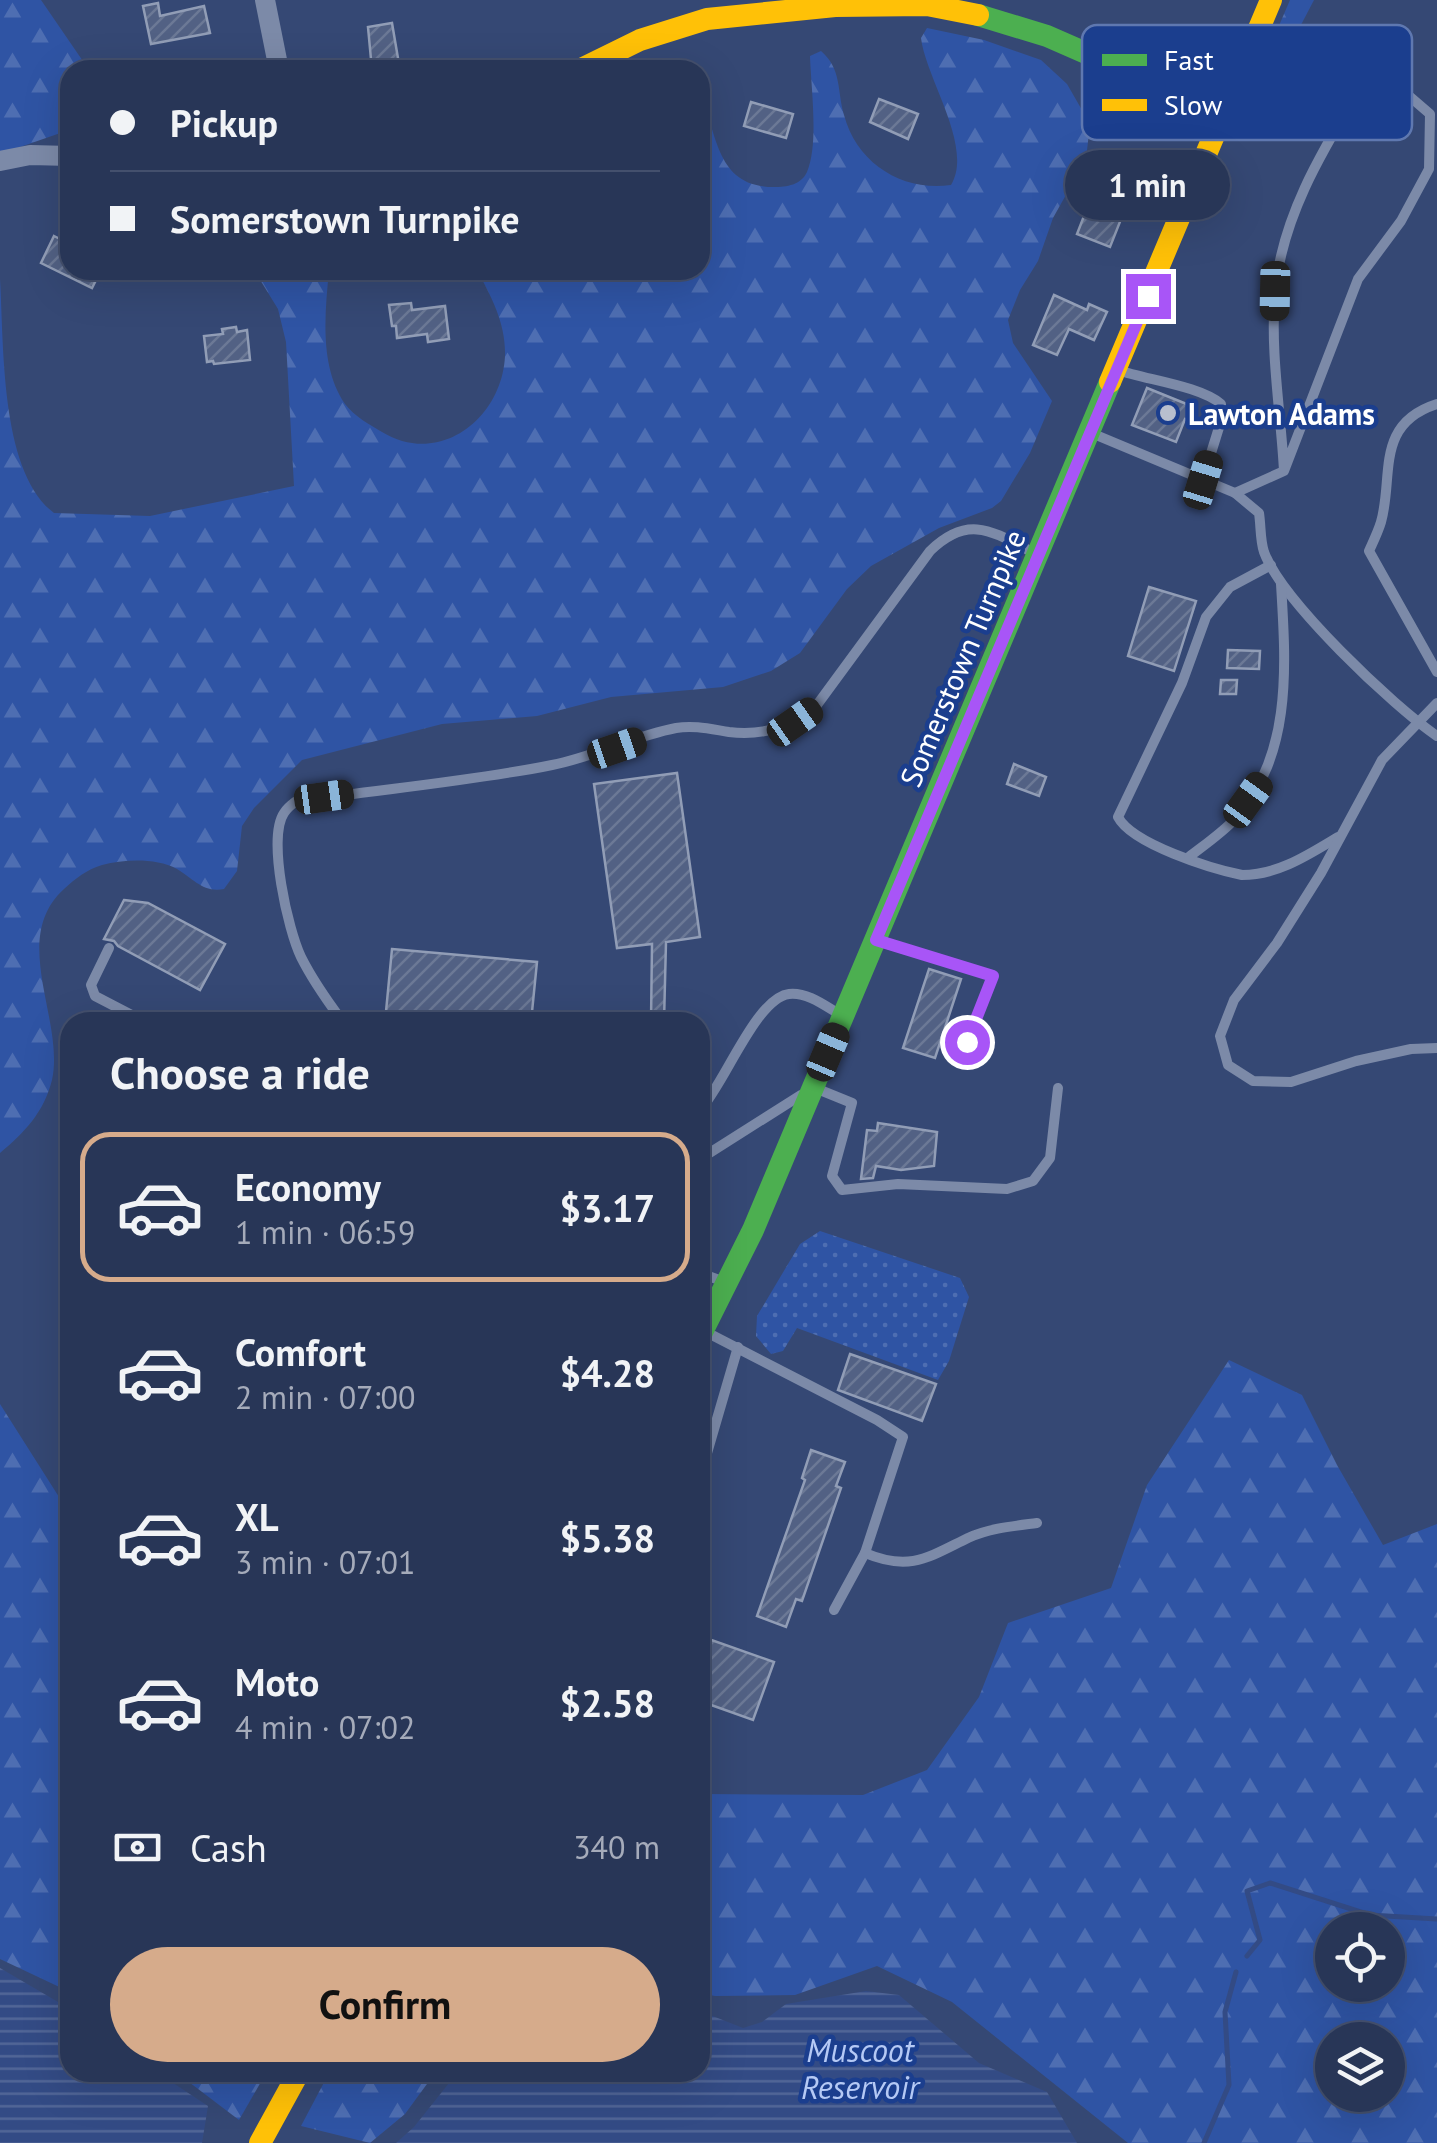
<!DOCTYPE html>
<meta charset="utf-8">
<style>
body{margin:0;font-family:"PT Sans",sans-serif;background:#303e5d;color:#f1f3f6;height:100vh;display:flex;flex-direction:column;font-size:38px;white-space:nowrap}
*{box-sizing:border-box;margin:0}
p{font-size:32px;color:#a5abba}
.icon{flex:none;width:55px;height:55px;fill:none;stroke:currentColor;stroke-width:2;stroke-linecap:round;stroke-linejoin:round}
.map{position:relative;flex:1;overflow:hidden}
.drawer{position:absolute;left:60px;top:1012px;width:650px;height:1070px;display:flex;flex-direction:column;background:#283657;border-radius:30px;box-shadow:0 10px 40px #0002,0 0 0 2px #44506d}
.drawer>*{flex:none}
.hud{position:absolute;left:60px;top:60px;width:650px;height:220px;border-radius:30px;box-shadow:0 10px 40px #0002,0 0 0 2px #44506d;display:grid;align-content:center;height:220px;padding:0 50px;background:#283657}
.fabs{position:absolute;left:1315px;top:1912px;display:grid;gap:20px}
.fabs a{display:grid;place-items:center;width:90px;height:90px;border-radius:50%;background:#283657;box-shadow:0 10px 40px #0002,0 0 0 2px #44506d;font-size:50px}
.end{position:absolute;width:45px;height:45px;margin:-22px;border:12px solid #a855f7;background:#fff;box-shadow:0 0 0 5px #fff}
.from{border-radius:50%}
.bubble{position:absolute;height:70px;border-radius:35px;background:#283657;box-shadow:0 10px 40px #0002,0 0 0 2px #44506d;font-size:32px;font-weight:700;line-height:70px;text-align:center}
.car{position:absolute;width:30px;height:60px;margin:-30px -15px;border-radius:12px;box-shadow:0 0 8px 2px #0007;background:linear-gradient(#222 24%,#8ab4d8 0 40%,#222 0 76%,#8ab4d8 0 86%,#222 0)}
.hud b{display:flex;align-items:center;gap:35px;height:95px;font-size:38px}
.hud b+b{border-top:2px solid #44506d}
.hud i{width:25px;height:25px;background:#f1f3f6}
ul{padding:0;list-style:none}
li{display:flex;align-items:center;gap:30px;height:150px;margin:0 20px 15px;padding:0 30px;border:5px solid transparent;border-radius:30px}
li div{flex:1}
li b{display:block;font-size:38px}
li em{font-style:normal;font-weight:700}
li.selected{border-color:#d6ab8b}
li>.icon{width:90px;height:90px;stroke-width:1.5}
h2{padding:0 50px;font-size:45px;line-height:120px}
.pay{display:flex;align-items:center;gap:25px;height:110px;padding:0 50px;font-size:38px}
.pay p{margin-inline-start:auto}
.button{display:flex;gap:20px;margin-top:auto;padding:20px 50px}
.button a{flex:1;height:115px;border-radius:60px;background:#d6ab8b;color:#111;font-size:40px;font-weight:700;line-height:115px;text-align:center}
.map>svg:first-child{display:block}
</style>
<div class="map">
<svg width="1437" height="2143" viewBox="0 0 1437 2143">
<defs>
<pattern id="grass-dots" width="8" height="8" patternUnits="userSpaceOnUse" patternTransform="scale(2.5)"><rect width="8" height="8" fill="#2f54a4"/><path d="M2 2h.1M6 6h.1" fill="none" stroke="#4e6eb2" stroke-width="1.8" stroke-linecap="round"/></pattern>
<pattern id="forest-firs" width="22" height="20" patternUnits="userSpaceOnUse" patternTransform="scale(2.5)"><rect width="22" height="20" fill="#2f54a4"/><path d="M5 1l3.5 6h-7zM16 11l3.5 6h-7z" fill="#4e6eb2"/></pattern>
<pattern id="water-rules" width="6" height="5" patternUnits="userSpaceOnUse" patternTransform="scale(2.5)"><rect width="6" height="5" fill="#334b85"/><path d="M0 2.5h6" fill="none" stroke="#526697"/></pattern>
<pattern id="building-hatch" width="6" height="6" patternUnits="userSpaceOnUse" patternTransform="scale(2.5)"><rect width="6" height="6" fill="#526184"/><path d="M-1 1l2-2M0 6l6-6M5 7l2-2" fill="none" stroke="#6c7996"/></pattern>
</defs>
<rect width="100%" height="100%" fill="#354874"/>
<polygon fill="url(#grass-dots)" points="820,1231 960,1278 969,1297 949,1361 938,1380 797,1328 783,1351 771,1354 756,1336 757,1316 800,1244"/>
<g fill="url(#forest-firs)" fill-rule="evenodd">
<polygon points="0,0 41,0 89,70 70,70 69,130 0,154"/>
<polygon points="1290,0 1314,0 1292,42 1275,35"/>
<path d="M927 28 984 40 1041 60 1067 84 1090 124 1086 159 1053 218 1038 261 1020 290 1008 320 1013 343 1052 401 1030 453 1001 501 992 508 939 528 871 566 847 589 800 653 771 671 723 687 611 697 537 716 442 724 302 760 254 808 242 826 237 871 224 889C203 893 194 879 177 869 156 858 126 859 102 865 86 870 76 878 64 889 9 939 65 1020 52 1080 44 1112 25 1132 0 1153V279C4 347 0 472 54 513L150 516 294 486 286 342 278 309 254 270H329C325 313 319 366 345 404 354 416 370 425 382 432 439 467 502 419 505 356 506 324 492 298 477 270H700V94C718 135 716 187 774 187 787 187 801 185 807 172 819 144 811 88 810 56L821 51C842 69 837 91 844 115 857 164 903 192 951 185 974 147 926 79 921 38Z"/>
<path d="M1229 1360 1302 1395 1337 1465 1383 1545 1437 1524V2143H1128L952 2002 877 1966 795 1995 715 1996 700 1993V1794L863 1795 927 1770 979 1697 1008 1623 1111 1588 1147 1485ZM1388 1930V1985H1332V1930ZM1388 2040V2095H1332V2040Z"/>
<polygon points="0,1404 59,1497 70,1507 70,1992 0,1959"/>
<polygon points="177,2073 266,2073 239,2120"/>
<polygon points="329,2073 329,2072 435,2073 405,2114 370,2143 301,2126"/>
</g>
<g fill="url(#water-rules)">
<polygon points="0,1968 70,2009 70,2072 158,2073 208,2106 202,2143 0,2143"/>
<polygon points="866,1991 899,1995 979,2063 1047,2092 1077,2143 396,2143 414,2127 457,2073 700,2072 700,2011 743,2028 762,2022 786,2004"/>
</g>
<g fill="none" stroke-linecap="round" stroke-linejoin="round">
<g stroke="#334b85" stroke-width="5">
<polyline points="1247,1956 1260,1940 1247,1891 1270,1883 1370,1915 1437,1919"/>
<polyline points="1204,2143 1229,2085 1225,2012 1236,1972"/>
</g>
</g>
<g fill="url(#building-hatch)" stroke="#919db6" stroke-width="2.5">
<polygon points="158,3 160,16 204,6 210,33 151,44 143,6"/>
<polygon points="392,23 400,70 372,70 368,27"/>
<polygon points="879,99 918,114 908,139 870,122"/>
<polygon points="751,102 793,114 786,138 744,126"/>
<polygon points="1100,175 1133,189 1110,247 1077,234"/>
<polygon points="54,236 70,244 70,270 101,270 92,288 41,263"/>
<polygon points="1054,295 1087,310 1089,304 1107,312 1094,340 1069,329 1057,355 1033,345"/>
<polygon points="411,303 412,310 445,306 449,339 428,342 427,334 397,338 396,326 392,326 389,305"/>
<polygon points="236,327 237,332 247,330 250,360 214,364 213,361 207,362 204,336 223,334 222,329"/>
<polygon points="1147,388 1194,407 1189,420 1185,419 1176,442 1132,425"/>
<polygon points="1149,587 1196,601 1174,671 1128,656"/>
<polygon points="1228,650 1260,651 1259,669 1227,668"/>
<polygon points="1221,680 1237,680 1236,694 1220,694"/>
<polygon points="1014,764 1046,777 1039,796 1007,784"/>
<polygon points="677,773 700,937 666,942 664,1022 651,1022 652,944 617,948 594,784"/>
<polygon points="124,900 148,903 225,944 200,990 118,946 114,941 104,939"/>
<polygon points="392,949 537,962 531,1022 385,1022"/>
<polygon points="929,969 961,979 935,1058 903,1048"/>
<polygon points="878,1123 937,1132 934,1166 901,1170 876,1166 873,1178 861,1179 867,1130 877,1131"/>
<polygon points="850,1354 936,1384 922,1421 838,1390"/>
<polygon points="811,1450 845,1462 836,1486 841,1488 802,1601 796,1599 786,1627 757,1616 805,1480 802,1478"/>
<polygon points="700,1636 774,1662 753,1720 700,1701"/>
</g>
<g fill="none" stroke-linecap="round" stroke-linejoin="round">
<g stroke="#7c8aa8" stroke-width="10">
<path d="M1118 370C1147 380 1200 386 1221 404V421L1203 479"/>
<path d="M1437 404C1374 424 1394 477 1381 522 1378 532 1373 542 1369 551L1437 672"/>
<path d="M1096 435 1235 493 1259 513C1261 526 1260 540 1264 552 1282 601 1393 706 1437 736"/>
<path d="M1235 493 1284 471 1358 279 1401 221 1429 169 1430 114 1387 77 1363 83C1324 148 1281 217 1275 294 1270 353 1281 413 1284 471"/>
<path d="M1271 565 1230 587 1206 617 1182 683 1118 817C1132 844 1212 869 1242 875 1278 875 1308 855 1338 837"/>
<polyline points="1437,703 1382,760 1321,873 1277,943 1234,1000 1220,1036 1228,1065 1253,1081 1291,1082 1356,1061 1411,1049 1437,1048"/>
<path d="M1189 857C1203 846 1219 835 1232 822 1293 759 1286 666 1281 584"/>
<polyline points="881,942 993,976 967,1042"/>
<polyline points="109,948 91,985 95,996 145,1022"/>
<path d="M343 1022C328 1002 312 979 301 957 288 930 267 838 284 813 287 808 291 805 295 802 380 789 467 782 552 765 594 757 634 736 676 728 694 725 710 729 729 732 761 736 787 728 814 709L930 551C968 514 992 531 1032 552"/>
<polyline points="820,1090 852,1103 832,1176 842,1190 898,1184 1007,1189 1033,1181 1050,1158 1058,1088"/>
<path d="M700 1110C724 1085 756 998 789 994 807 992 824 1005 839 1014"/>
<polyline points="700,1159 801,1095"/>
<polyline points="700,1273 722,1281"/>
<polyline points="708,1333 877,1420 903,1437 865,1553 834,1610"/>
<polyline points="700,1477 738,1347"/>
<path d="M865 1553C910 1572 929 1557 968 1538 990 1528 1014 1526 1037 1523"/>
</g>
<g stroke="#7c8aa8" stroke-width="20">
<polyline points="265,0 279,70"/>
<polyline points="0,161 30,155 70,156"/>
</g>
<g stroke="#4caf50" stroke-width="22">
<polyline points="978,15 1047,36 1223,113"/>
<polyline points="700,1336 753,1230 1110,382"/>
</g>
<g stroke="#ffc107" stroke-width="22">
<polyline points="579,70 640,40 707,19 835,6 927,5 978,15"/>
<polyline points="1110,382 1271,0"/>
<polyline points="260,2143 299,2072"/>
</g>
</g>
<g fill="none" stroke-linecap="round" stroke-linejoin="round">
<polyline stroke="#a855f7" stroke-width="12" points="967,1042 993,976 876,940 1148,296"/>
</g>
<circle fill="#b8bfce" stroke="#1b3e8e" stroke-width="4" cx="1168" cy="413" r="10"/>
<g text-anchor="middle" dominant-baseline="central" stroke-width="9" stroke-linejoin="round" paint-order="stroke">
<g font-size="30" font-weight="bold" fill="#fff" stroke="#1b3e8e" text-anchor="start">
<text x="1188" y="413">Lawton Adams</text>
</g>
<g font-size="30" fill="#fff" stroke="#1b3e8e">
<text transform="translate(962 658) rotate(-67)">Somerstown Turnpike</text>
</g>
<g font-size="32" font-style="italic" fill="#b5c9f5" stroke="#1b3e8e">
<text x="860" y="2050">Muscoot<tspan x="860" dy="37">Reservoir</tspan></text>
</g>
</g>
<rect x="1082" y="25" width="330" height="115" rx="15" fill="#1b3e8e" stroke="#5f78b0" stroke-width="2.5"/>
<rect x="1102" y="54" width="45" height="12" fill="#4caf50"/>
<rect x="1102" y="99" width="45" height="12" fill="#ffc107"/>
<g font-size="28" fill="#fff">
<text x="1164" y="70">Fast</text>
<text x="1164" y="115">Slow</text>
</g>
</svg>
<div class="fabs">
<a><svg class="icon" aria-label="locate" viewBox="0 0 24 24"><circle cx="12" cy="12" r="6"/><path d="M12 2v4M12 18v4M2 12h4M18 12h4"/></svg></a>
<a><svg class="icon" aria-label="layers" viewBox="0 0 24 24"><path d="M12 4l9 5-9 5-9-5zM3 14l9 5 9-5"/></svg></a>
</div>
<i class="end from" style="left:967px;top:1042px"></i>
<i class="end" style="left:1148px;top:296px"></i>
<div class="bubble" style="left:1065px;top:150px;width:165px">1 min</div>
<i class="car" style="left:1275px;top:291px;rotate:181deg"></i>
<i class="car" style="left:1203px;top:480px;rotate:17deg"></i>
<i class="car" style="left:795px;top:722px;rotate:55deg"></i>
<i class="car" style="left:617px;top:748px;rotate:71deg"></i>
<i class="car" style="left:324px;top:797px;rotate:82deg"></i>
<i class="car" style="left:1248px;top:800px;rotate:36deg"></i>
<i class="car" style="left:828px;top:1052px;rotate:23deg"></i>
<div class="hud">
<b><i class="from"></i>Pickup</b>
<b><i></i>Somerstown Turnpike</b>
</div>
<section class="drawer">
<h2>Choose a ride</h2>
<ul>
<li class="selected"><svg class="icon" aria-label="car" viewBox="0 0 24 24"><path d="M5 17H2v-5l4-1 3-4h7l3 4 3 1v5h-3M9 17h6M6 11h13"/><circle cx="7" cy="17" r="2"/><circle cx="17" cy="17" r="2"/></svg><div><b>Economy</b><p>1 min · 06:59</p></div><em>$3.17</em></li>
<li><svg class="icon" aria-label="car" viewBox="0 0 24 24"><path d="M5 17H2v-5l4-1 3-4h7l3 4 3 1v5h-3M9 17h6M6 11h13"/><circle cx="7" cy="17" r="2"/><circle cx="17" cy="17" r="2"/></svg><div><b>Comfort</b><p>2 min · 07:00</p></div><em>$4.28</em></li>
<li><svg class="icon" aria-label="car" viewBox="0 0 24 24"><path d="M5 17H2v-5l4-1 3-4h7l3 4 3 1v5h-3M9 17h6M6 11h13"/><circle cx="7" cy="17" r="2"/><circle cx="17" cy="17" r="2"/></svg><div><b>XL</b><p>3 min · 07:01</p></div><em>$5.38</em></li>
<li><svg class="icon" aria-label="car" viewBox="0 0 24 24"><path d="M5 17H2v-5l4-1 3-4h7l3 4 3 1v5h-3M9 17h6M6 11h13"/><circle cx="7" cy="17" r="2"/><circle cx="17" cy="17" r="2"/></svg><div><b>Moto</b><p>4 min · 07:02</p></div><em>$2.58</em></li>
</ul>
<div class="pay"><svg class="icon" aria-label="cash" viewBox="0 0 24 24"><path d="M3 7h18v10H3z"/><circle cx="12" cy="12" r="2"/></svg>Cash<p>340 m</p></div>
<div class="button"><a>Confirm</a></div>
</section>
</div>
